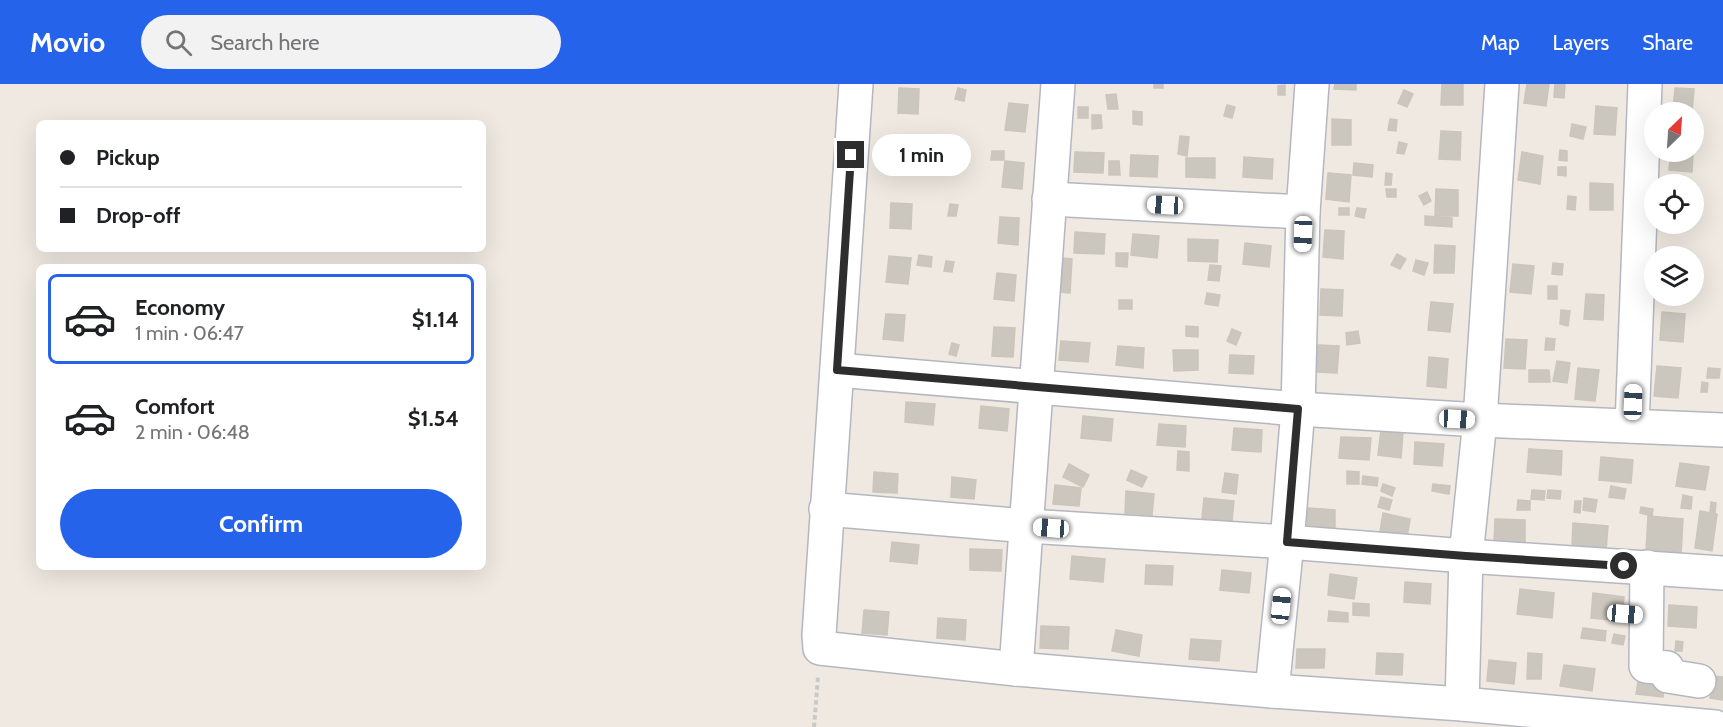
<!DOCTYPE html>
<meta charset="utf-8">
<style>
body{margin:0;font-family:Cabin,sans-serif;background:#f2f2f2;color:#202124;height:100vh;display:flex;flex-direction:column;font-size:22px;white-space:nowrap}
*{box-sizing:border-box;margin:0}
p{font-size:20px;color:#757577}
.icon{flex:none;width:33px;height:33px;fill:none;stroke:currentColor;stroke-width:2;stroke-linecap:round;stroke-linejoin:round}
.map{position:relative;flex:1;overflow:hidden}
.panel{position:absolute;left:36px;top:180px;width:450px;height:306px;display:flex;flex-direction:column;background:#fff;border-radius:9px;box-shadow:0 6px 24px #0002}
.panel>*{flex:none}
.hud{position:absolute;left:36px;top:36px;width:450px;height:132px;border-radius:9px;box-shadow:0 6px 24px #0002;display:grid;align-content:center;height:132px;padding:0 24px;background:#fff}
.needle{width:39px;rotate:25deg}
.fabs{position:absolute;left:1644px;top:18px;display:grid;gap:12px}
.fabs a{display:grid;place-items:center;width:60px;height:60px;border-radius:50%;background:#fff;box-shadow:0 6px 24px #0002;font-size:30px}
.end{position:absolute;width:27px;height:27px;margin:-14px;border:8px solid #2e2e2e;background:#fff;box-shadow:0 0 0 3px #fff}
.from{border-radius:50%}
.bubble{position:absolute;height:42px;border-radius:21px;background:#fff;box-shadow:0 6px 24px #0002;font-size:20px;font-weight:700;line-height:42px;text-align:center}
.car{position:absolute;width:18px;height:36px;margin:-18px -9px;border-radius:8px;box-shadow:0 0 4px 2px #0007;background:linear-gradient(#fff 24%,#345 0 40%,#fff 0 76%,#345 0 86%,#fff 0)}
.hud b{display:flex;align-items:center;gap:21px;height:57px;font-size:22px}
.hud b+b{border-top:2px solid #e0e0e0}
.hud i{width:15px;height:15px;background:#202124}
ul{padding:10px 0 0;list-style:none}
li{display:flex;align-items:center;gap:18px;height:90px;margin:0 12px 9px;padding:0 12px;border:3px solid transparent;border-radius:9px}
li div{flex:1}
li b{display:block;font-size:22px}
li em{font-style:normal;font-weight:700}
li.on{border-color:#2563eb}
li>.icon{width:54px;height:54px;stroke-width:1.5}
.primary-button{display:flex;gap:12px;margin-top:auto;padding:12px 24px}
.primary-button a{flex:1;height:69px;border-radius:36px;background:#2563eb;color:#fff;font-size:24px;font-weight:700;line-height:69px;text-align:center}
header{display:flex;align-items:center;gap:36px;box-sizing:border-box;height:84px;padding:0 30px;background:#2563eb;color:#fff}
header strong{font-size:28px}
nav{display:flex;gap:33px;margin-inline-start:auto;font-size:21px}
.search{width:420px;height:54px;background:#f2f2f2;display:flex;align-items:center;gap:15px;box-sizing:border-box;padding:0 21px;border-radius:33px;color:#757577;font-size:22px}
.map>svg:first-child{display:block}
</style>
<header>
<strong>Movio</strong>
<div class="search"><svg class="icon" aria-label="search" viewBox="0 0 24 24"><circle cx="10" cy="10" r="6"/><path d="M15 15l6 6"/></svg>Search here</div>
<nav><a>Map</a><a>Layers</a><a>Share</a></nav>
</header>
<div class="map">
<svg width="1723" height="643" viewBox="0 0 1723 643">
<rect width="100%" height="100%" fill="#efe9e1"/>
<g fill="#cbc7bf" stroke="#cbc5ba" stroke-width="1.5">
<rect x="1154" y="0" width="9" height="4"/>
<polygon points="1335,0 1356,0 1356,6 1334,5"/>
<polygon points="1442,0 1463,0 1463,21 1441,21"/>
<polygon points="1527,0 1549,0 1546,22 1524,19"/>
<polygon points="1555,0 1565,0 1564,14 1554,13"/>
<polygon points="1285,1 1285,11 1278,11 1278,2"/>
<polygon points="899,4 919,5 918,30 898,29"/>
<polygon points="958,4 966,6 964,17 955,15"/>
<polygon points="1675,4 1694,5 1692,28 1673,28"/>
<polygon points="1404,6 1413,10 1407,23 1398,19"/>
<polygon points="1116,10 1118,25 1108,25 1106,11"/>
<polygon points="1009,19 1028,21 1025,48 1005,46"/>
<polygon points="1227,21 1235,23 1232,34 1224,32"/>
<polygon points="1596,22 1617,24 1615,51 1594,50"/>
<rect x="1078" y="23" width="10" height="11"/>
<polygon points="1133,27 1142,28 1142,41 1133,40"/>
<polygon points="1092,31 1101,31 1102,44 1092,45"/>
<polygon points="1332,35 1351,36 1351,61 1332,61"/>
<polygon points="1390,35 1397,36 1396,47 1388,46"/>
<polygon points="1572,40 1586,43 1583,55 1570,52"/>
<polygon points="1441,47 1461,48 1460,76 1439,75"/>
<polygon points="1180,52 1189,53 1187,72 1178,70"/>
<polygon points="1399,58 1407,60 1404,70 1397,69"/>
<polygon points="895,60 916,62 914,90 893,88"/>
<polygon points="923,61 931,62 930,74 922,73"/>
<polygon points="1560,66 1567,67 1567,77 1559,76"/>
<polygon points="992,67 1004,67 1004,76 991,76"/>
<polygon points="1075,68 1104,69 1103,89 1074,88"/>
<polygon points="1522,68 1543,72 1540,100 1518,96"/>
<polygon points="1671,68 1693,68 1692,88 1669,86"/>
<polygon points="1131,71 1158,72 1157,93 1130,92"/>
<polygon points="1244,73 1273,75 1272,95 1243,93"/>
<polygon points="1186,74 1215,74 1215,94 1186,93"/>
<polygon points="1005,77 1024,79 1022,105 1002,103"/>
<polygon points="1109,77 1119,77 1120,91 1109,91"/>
<polygon points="1354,79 1373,81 1372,93 1353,91"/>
<polygon points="1558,83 1566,83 1566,92 1558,91"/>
<polygon points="1328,89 1351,91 1349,118 1326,115"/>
<polygon points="1386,89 1392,90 1391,101 1385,101"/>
<polygon points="1590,99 1613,100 1613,126 1590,126"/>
<polygon points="1386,105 1396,105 1396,113 1387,113"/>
<polygon points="1436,105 1458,106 1458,132 1435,132"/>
<polygon points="1427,108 1431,117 1424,121 1419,112"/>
<polygon points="1568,112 1576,113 1575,126 1567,125"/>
<polygon points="891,119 912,120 911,145 890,144"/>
<polygon points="950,120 958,121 956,132 948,132"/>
<rect x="1339" y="124" width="10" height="7"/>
<polygon points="1357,124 1366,125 1364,134 1355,132"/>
<polygon points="1425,132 1452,134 1452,143 1425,141"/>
<polygon points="1000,133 1019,134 1018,161 998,159"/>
<polygon points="1667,140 1689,140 1689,142 1667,141"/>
<polygon points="1325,146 1344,147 1343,175 1323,173"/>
<polygon points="1075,148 1105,150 1104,170 1074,169"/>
<polygon points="1133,150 1159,152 1157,174 1131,171"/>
<polygon points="1188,155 1218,156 1217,178 1188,177"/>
<polygon points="1245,159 1271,162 1269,183 1243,180"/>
<polygon points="1435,161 1455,162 1454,189 1434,189"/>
<polygon points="1116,169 1128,169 1127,183 1116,182"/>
<polygon points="1397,170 1406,175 1400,185 1391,181"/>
<polygon points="1667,170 1688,172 1667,172"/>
<polygon points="919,171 932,173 931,183 917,181"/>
<polygon points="889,172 911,174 908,200 886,198"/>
<polygon points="1061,174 1072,175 1070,209 1058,208"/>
<polygon points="1416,176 1428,179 1424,191 1413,187"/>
<polygon points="946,177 954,178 952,188 944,187"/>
<polygon points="1553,179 1563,180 1562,191 1552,190"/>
<polygon points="1513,180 1534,182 1531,210 1510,208"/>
<polygon points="1210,181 1221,182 1219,197 1208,196"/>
<polygon points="997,189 1016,191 1014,217 994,215"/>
<rect x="1548" y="202" width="9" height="13"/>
<polygon points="1321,205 1343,206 1342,232 1320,231"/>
<polygon points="1207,209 1220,211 1218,222 1205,220"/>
<polygon points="1586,210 1604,211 1603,236 1584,235"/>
<rect x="1119" y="216" width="13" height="9"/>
<polygon points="1431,218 1453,220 1450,248 1428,246"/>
<polygon points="1561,226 1570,227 1568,242 1560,240"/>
<polygon points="1662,228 1685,230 1683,258 1660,256"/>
<polygon points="886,230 905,231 903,257 883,255"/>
<polygon points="1186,242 1198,243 1198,253 1186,252"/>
<polygon points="994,243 1015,244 1013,273 992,272"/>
<polygon points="1232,245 1241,249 1236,261 1227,257"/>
<polygon points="1358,247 1360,259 1347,261 1346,249"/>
<polygon points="1546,254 1555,255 1554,266 1545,266"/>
<polygon points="1506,255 1527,256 1525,285 1504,284"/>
<polygon points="1061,257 1090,259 1088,278 1059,276"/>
<polygon points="952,259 959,261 956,272 949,270"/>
<polygon points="1318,261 1339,262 1337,289 1317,288"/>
<polygon points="1118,262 1144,264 1143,284 1116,281"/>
<polygon points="1173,266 1198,266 1198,286 1174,287"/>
<polygon points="1230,271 1254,272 1253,290 1229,289"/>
<polygon points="1429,273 1448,275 1446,304 1427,302"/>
<polygon points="1557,277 1570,279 1567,299 1553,297"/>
<polygon points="1657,282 1681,284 1678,314 1654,312"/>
<polygon points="1578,284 1599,286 1595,317 1575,315"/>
<polygon points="1708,284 1720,285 1719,294 1707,294"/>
<polygon points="1529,286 1549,286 1550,298 1529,298"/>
<polygon points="1702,298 1708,299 1707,308 1701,308"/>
<polygon points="906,318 935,320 933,341 905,338"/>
<polygon points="981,322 1009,325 1007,347 979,344"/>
<polygon points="1083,332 1113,335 1111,357 1081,354"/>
<polygon points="1159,340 1186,342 1185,363 1157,361"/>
<polygon points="1234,344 1262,346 1261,368 1232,366"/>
<polygon points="1381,346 1403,349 1401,374 1378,371"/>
<polygon points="1341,353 1371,354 1369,376 1339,374"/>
<polygon points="1415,358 1444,360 1442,382 1414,380"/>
<polygon points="1529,365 1562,367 1561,391 1527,388"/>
<polygon points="1178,367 1189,368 1189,387 1177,386"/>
<polygon points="1601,373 1633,376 1631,399 1599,396"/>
<polygon points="1680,379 1709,383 1705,406 1676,402"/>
<polygon points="1069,380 1089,391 1083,403 1063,393"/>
<polygon points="1131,386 1147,393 1142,403 1127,396"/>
<polygon points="1347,387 1359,388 1359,400 1347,400"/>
<polygon points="874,388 898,390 897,409 873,408"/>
<polygon points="1225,389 1238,391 1236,410 1222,408"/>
<polygon points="1363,392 1378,394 1377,402 1362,400"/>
<polygon points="952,393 976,396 974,415 951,413"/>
<polygon points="1383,400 1395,404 1392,412 1381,407"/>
<polygon points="1433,400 1450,402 1449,410 1432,407"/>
<polygon points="1055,401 1081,404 1079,422 1053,420"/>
<polygon points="1611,402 1626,405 1624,415 1609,413"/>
<polygon points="1532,406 1545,407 1544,416 1531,415"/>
<polygon points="1548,406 1561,407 1560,415 1547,414"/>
<polygon points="1126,407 1154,410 1152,431 1125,429"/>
<polygon points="1683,411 1692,413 1691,425 1681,424"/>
<polygon points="1381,413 1392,416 1389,426 1378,423"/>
<polygon points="1204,414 1234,417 1232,437 1202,434"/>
<polygon points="1584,414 1597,416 1595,428 1583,426"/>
<polygon points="1518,416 1530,417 1530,426 1517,426"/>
<polygon points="1575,417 1581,417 1580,429 1574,428"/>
<polygon points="1711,418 1716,419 1715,429 1710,428"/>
<polygon points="1641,423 1653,425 1652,432 1640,429"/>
<polygon points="1308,424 1335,426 1335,444 1307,443"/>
<polygon points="1700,427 1717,430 1712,467 1695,464"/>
<polygon points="1383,429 1410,435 1407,453 1380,448"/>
<polygon points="1648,432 1683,435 1681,471 1646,468"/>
<polygon points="1495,435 1525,436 1525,460 1494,459"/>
<polygon points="1573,439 1608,442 1606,466 1572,463"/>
<polygon points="892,458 919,461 917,480 890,477"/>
<polygon points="970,465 1002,466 1001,487 970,486"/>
<polygon points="1072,472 1105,475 1103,498 1070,495"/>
<polygon points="1146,481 1173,482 1172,501 1145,500"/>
<polygon points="1222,486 1251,489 1249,509 1220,506"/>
<polygon points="1330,490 1357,494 1354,515 1328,511"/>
<polygon points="1405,498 1431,500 1430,520 1404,518"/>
<polygon points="1520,505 1554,509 1552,534 1517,530"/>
<polygon points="1593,509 1624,513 1621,537 1591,534"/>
<polygon points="1353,519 1369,520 1369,532 1353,531"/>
<polygon points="1669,521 1697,523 1696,544 1668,542"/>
<polygon points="864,526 889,528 887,551 862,549"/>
<polygon points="1329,527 1348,529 1348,538 1328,537"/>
<polygon points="938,534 966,536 965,556 937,554"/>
<polygon points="1041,542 1069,543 1068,565 1040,564"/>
<polygon points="1583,544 1606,547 1605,557 1581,554"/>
<polygon points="1116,546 1142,551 1139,572 1112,567"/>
<polygon points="1614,550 1625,552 1623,561 1612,559"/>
<polygon points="1191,555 1221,557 1219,577 1189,575"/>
<polygon points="1676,557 1683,558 1682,567 1675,567"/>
<polygon points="1297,565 1325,565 1324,584 1296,584"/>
<polygon points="1377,569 1403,570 1402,591 1376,590"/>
<polygon points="1528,569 1542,570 1541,595 1527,595"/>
<polygon points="1489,576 1516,579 1514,600 1487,597"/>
<polygon points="1564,581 1595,585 1592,607 1560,602"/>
<polygon points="1640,585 1666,589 1663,613 1636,610"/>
<polygon points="1713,592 1723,593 1723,616 1710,614"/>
</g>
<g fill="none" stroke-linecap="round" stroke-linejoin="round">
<g stroke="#b4b7c1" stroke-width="36">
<g id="minor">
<polyline points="856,0 819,551 820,564 1016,585 1272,607 1462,620 1715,643"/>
<polyline points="1049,115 1303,128"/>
<polyline points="837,286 1298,325 1480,336 1723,346"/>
<polyline points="1632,342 1645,0"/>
<polyline points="826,425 1027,442 1287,458 1466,472 1723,489"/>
<polyline points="1647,483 1646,582 1667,584 1668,592 1699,597"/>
<polyline points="1016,585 1058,0"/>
<polyline points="1272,607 1287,458 1298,325 1303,128 1312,0"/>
<polyline points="1462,620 1466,472 1480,336 1502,0"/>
</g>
</g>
<polyline stroke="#c9c9c9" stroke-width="4" stroke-dasharray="4.5 3" stroke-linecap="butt" points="814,643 818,593"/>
<use href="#minor" stroke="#fff" stroke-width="33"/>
</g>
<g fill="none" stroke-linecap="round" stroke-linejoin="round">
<polyline stroke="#2e2e2e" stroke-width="8" points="851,71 837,286 1298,325 1287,458 1466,472 1624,482"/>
</g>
</svg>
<div class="fabs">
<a><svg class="needle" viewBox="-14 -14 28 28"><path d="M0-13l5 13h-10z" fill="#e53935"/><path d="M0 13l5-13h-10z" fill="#757577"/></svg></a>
<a><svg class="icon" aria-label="locate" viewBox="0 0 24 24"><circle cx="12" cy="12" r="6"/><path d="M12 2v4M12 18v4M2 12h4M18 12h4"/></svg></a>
<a><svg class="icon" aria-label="layers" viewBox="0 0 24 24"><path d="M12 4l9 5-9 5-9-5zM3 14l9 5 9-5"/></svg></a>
</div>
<i class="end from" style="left:1624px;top:482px"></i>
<i class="end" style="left:851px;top:71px"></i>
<div class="bubble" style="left:872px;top:50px;width:99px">1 min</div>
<i class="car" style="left:1165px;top:121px;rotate:273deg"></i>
<i class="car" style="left:1303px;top:150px;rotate:182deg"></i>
<i class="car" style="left:1633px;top:318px;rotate:2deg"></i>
<i class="car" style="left:1457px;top:335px;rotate:93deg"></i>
<i class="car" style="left:1051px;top:444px;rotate:274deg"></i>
<i class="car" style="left:1281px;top:522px;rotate:6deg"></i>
<i class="car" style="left:1625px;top:530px;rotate:95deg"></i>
<div class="hud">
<b><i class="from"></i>Pickup</b>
<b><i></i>Drop-off</b>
</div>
<section class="panel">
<ul>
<li class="on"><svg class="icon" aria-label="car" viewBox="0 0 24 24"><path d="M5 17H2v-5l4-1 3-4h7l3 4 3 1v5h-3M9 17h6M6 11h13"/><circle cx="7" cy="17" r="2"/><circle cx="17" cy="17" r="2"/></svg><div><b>Economy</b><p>1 min · 06:47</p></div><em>$1.14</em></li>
<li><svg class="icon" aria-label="car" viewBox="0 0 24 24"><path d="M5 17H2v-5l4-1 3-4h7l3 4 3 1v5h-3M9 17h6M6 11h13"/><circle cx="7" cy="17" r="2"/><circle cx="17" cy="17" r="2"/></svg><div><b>Comfort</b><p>2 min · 06:48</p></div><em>$1.54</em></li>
</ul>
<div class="primary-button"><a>Confirm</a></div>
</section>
</div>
